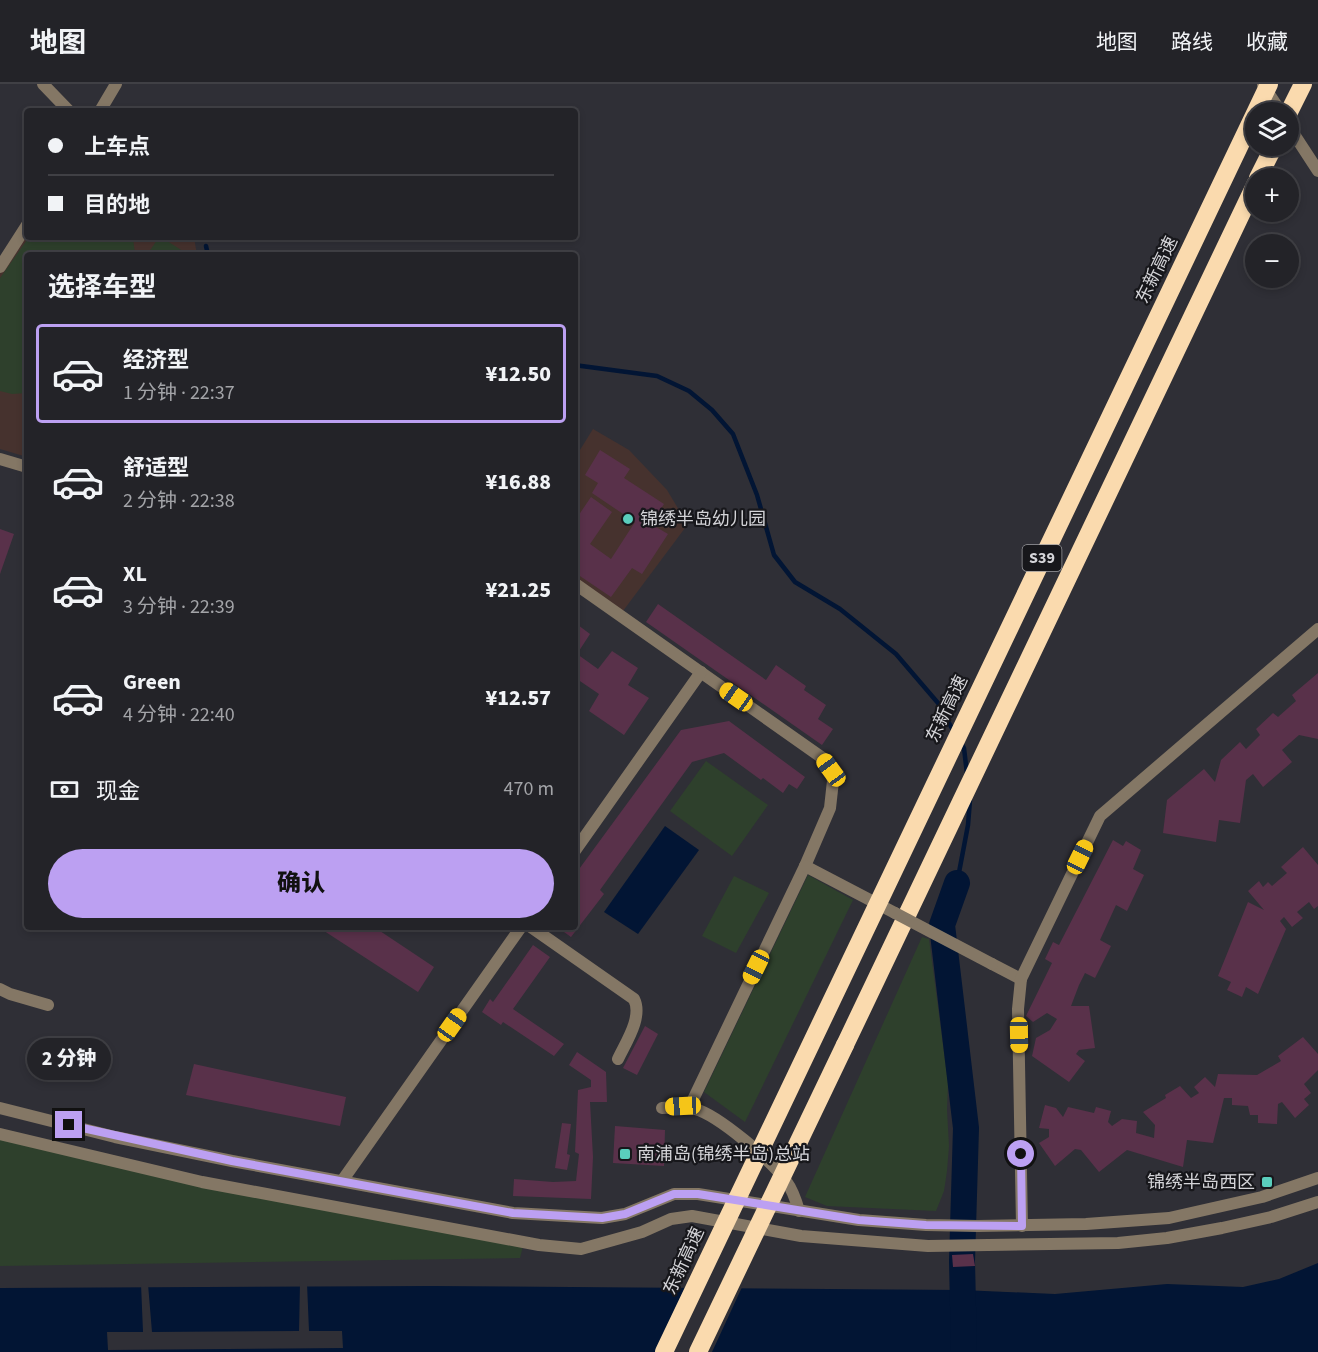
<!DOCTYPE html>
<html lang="zh">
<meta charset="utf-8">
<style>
body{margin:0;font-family:"Source Sans 3","Noto Sans SC",sans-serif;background:#2f2f34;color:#f1f3f6;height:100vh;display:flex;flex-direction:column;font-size:22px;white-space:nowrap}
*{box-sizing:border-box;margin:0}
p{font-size:20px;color:#a3a4a8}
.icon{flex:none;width:33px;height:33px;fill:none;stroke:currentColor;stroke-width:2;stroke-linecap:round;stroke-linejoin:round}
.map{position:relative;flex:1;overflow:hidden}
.sheet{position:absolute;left:24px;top:168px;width:554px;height:678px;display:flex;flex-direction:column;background:#232328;border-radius:6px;box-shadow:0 3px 9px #0003,0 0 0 2px #404045}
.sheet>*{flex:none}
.banner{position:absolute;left:24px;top:24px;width:554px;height:132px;border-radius:6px;box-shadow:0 3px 9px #0003,0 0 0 2px #404045;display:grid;align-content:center;height:132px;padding:0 24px;background:#232328}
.controls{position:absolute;left:1245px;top:18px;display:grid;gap:12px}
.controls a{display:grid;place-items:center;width:54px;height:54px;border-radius:50%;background:#232328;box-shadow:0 3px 9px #0003,0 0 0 2px #404045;font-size:30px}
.end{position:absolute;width:27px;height:27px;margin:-14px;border:8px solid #bca0f2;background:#111;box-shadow:0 0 0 3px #111}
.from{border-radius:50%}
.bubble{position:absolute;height:42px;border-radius:21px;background:#232328;box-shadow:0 3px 9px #0003,0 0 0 2px #404045;font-size:20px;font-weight:800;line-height:42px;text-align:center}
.car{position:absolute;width:18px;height:36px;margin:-18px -9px;border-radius:8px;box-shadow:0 0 4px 2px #0007;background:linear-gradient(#f5c518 24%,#345 0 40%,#f5c518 0 76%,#345 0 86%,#f5c518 0)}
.banner b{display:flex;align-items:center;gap:21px;height:57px;font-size:22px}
.banner b+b{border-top:2px solid #404045}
.banner i{width:15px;height:15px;background:#f1f3f6}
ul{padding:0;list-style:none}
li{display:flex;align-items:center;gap:18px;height:99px;margin:0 12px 9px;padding:0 12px;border:3px solid transparent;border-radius:6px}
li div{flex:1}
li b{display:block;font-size:22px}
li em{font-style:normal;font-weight:800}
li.active{border-color:#bca0f2}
li>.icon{width:54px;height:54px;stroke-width:1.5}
h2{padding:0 24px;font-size:27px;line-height:72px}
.pay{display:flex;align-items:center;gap:15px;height:66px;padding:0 24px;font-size:22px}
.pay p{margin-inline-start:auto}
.primary-button{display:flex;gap:12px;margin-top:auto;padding:12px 24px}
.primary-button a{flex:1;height:69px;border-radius:36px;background:#bca0f2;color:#111;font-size:24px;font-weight:800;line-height:69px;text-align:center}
header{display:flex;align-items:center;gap:36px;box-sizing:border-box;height:84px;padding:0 30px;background:#232328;border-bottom:2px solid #404045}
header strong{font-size:28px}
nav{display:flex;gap:33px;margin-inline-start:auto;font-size:21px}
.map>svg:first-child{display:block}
</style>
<header>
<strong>地图</strong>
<nav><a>地图</a><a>路线</a><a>收藏</a></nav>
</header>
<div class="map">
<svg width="1318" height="1268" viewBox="0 0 1318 1268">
<rect width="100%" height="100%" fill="#2f2f36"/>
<g fill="#46322e">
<polygon points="27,141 27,153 194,153 197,171 27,171 27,373 0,365 0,183"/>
<polygon points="593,345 629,366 667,406 679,426 685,444 620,531 575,499 575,374"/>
</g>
<g fill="#2e402c">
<polygon points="29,153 133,153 135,171 27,171 27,309 12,310 0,307 0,194"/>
<polygon points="159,153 161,153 189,171 147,171"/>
<polygon points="706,677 768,721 732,772 670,727"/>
<polygon points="808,791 853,816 745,1038 704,1008"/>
<polygon points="734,792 769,809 736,869 702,852"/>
<polygon points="922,853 929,855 948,999 947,1026 949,1062 947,1087 944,1107 936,1127 827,1122 805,1113"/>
<polygon points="0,1049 202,1098 524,1158 520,1174 0,1182"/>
</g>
<g fill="#021534">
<polygon points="665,742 699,766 638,850 604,828"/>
<polygon points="1318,1179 1318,1268 0,1268 0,1204 432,1202 962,1206 1055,1210 1167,1200 1243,1203 1279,1195"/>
</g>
<g fill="#2f2f36">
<polygon points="300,1199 307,1199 309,1247 342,1247 343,1264 108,1266 107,1248 143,1248 141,1200 148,1200 152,1248 299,1247"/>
<polygon points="686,1201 743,1201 712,1268 655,1268"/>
</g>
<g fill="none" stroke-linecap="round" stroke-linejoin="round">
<g stroke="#021534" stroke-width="4.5">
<polyline points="206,162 208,171"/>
<polyline points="574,281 657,292 689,307 712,326 733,350 757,411 774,471 795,498 840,525 896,570 938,619 954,648"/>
<polyline points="960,657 964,664 967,690"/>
<polyline points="957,799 968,741 970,716"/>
</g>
<polyline stroke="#021534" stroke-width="26" points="957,799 942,841 966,1044 962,1177 964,1268"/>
</g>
<g fill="#59314a">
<polygon points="600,366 630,385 624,394 664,420 651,440 668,450 642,490 632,484 611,513 574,488 576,477 574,476 574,438 591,413 612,428 590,460 611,475 635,438 592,409 598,399 585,391"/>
<polygon points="0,445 14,450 0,490"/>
<polygon points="658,520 766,596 776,581 806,602 804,606 826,621 818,635 833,645 822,661 646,538"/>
<polygon points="574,538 590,550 577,570 598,585 612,567 638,584 628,601 649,614 624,651 589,627 599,610 574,593"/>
<polygon points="1318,589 1318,655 1299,651 1282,666 1292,678 1263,703 1253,690 1246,696 1240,739 1219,736 1216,758 1163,749 1167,716 1204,685 1215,698 1221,676 1240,658 1246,665 1260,651 1256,645 1273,629 1278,633 1296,617 1292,611"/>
<polygon points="729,637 805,693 797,705 789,700 783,709 763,694 761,696 724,669 692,678 600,806 604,810 571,853 557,843 574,843 574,792 681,646"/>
<polygon points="1113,756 1123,762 1126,757 1141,766 1133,785 1144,791 1127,827 1116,821 1100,856 1111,862 1095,894 1085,889 1079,901 1071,922 1089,922 1095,964 1079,966 1076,970 1085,977 1069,998 1032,972 1036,954 1050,946 1057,935 1047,929 1033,938 1026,932 1052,879 1045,875 1053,858 1059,861"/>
<polygon points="1303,763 1318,781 1318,822 1314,825 1309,818 1297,828 1303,834 1292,843 1284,833 1280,837 1286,845 1258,910 1246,903 1242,913 1227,906 1231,898 1218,892 1248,818 1264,826 1248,807 1259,797 1263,803 1268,798 1272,802 1287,789 1281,783"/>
<polygon points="318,843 374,843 434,883 418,908"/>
<polygon points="533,861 550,873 513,925 564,960 554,972 503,938 501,941 482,928 490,915 493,918"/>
<polygon points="645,942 658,950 637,991 623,984"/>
<polygon points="1303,953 1318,970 1318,986 1304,1000 1311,1009 1304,1015 1309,1021 1295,1034 1282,1018 1278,1020 1277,1040 1258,1039 1258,1031 1250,1031 1248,1022 1232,1021 1232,1014 1224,1014 1213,1059 1187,1056 1183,1083 1127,1066 1099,1088 1081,1066 1075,1065 1055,1082 1039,1059 1049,1053 1049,1045 1039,1044 1045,1021 1056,1024 1063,1033 1068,1023 1094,1029 1096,1023 1111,1027 1108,1038 1112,1042 1122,1035 1137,1037 1136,1049 1154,1054 1155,1041 1143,1028 1166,1014 1165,1011 1180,1002 1191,1014 1199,1009 1194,1003 1205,993 1215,1003 1218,990 1257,991 1281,977 1278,972"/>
<polygon points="577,968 606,988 607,1018 590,1018 593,1073 591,1115 513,1112 514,1095 553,1098 576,1097 579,1070 575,1068 578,1006 591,1003 591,996 569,981"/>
<polygon points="194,980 346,1013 340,1042 186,1011"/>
<polygon points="562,1039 571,1040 567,1070 570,1071 567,1086 555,1084"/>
<polygon points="615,1042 665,1046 664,1082 613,1079"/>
<polygon points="973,1170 975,1182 953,1183 952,1171"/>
</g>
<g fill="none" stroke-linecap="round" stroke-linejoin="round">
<g stroke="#847765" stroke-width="12">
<polyline points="43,0 69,27"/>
<polyline points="100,27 116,0"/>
<polyline points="0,183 27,141"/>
<polyline points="0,375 27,383"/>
<polyline points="574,499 824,675 831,686 833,697 830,724 805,782 689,1024"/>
<polyline points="574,768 701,588"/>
<polyline points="805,782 895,829"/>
<path d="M531 843 634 915C643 933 626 958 618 975"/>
<polyline points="992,880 1021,895"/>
<polyline points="0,905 10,910 48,921"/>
<path d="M662 1024C673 1023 684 1022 695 1025 718 1031 772 1077 786 1097 792 1105 796 1116 799 1127"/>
<polyline points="342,1097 521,843"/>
<polyline points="1022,1142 1018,925 1021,895 1100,732 1318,545"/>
</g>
<g stroke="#847765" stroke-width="12">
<polyline points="1263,1 1281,28"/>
<polyline points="1288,41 1318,87"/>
<polyline points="0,1024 115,1053 232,1077 513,1129 602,1134 625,1130 674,1110 698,1110 859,1136 926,1141 978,1142 1086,1140 1169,1134 1262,1113 1318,1094"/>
<polyline points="0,1050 202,1098 539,1161 581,1165 642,1148 671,1135 692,1132 801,1152 928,1162 1118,1159 1167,1154 1222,1144 1271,1133 1318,1118"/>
</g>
<g stroke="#fadaae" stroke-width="18">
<polyline points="1288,30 1303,0"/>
<polyline points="1258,94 1274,62"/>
<polyline points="845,961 1256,99"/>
</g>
<polyline stroke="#847765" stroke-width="12" points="895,829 992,880"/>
<g stroke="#fadaae" stroke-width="18">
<polyline points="664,1268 1269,0"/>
<polyline points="698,1268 845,961"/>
</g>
</g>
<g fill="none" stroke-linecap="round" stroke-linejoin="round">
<polyline stroke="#bca0f2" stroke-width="8" points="69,1041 232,1077 513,1129 602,1134 625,1130 674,1110 698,1110 859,1136 926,1141 1022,1142 1021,1070"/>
</g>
<g fill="#5acebd" stroke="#17171b" stroke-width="2">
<circle cx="628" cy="435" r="6"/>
<rect x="619" y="1064" width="12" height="12" rx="3"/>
<rect x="1261" y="1092" width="12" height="12" rx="3"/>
</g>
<g text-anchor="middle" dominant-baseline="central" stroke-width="4.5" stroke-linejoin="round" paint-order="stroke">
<rect fill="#17171b" stroke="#9b9b9f" stroke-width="1.5" x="1022.5" y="461" width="39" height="26" rx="4.5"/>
<g font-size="16" font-weight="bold" fill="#d4d4d8">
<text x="1042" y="474">S39</text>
</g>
<g font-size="18" fill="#d4d4d8" stroke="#17171b">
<text transform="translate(1157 186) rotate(-64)">东新高速</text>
<text transform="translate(947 625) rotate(-64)">东新高速</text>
<text transform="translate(684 1177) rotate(-65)">东新高速</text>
</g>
<g font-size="18" fill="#d4d4d8" stroke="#17171b" text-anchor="start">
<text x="640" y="435">锦绣半岛幼儿园</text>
<text x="637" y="1070">南浦岛(锦绣半岛)总站</text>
<text x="1255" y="1098" text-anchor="end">锦绣半岛西区</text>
</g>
</g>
</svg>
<div class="controls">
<a><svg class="icon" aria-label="layers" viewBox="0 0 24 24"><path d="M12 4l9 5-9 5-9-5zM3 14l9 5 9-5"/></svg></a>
<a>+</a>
<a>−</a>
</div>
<i class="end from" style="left:1021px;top:1070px"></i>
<i class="end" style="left:69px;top:1041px"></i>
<div class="bubble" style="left:27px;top:954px;width:84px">2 分钟</div>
<i class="car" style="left:736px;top:613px;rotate:305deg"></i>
<i class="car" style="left:831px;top:686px;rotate:324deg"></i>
<i class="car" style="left:1080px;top:773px;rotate:26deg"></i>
<i class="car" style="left:756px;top:883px;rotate:206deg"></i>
<i class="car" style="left:452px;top:941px;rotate:35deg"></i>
<i class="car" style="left:1019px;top:951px;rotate:179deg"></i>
<i class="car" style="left:683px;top:1022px;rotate:267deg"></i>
<div class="banner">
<b><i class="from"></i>上车点</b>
<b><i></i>目的地</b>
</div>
<section class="sheet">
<h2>选择车型</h2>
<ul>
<li class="active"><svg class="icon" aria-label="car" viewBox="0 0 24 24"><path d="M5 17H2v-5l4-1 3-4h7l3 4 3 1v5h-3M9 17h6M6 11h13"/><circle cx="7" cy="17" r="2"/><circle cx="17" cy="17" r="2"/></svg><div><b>经济型</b><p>1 分钟 · 22:37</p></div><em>¥12.50</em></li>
<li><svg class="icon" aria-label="car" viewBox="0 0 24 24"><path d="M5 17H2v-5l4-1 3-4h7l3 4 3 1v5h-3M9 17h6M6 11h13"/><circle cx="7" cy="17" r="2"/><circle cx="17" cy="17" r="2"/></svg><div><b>舒适型</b><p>2 分钟 · 22:38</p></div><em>¥16.88</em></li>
<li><svg class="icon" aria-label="car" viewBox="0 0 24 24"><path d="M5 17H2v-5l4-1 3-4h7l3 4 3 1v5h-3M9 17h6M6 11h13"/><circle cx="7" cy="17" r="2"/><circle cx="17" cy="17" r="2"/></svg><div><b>XL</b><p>3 分钟 · 22:39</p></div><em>¥21.25</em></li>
<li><svg class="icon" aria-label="car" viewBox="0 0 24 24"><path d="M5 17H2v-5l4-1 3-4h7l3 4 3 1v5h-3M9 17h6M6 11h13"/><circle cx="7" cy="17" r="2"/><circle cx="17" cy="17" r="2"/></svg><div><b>Green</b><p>4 分钟 · 22:40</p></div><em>¥12.57</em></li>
</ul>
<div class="pay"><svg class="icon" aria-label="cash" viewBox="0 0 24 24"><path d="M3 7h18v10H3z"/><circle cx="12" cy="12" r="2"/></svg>现金<p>470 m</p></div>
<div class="primary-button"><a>确认</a></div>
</section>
</div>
